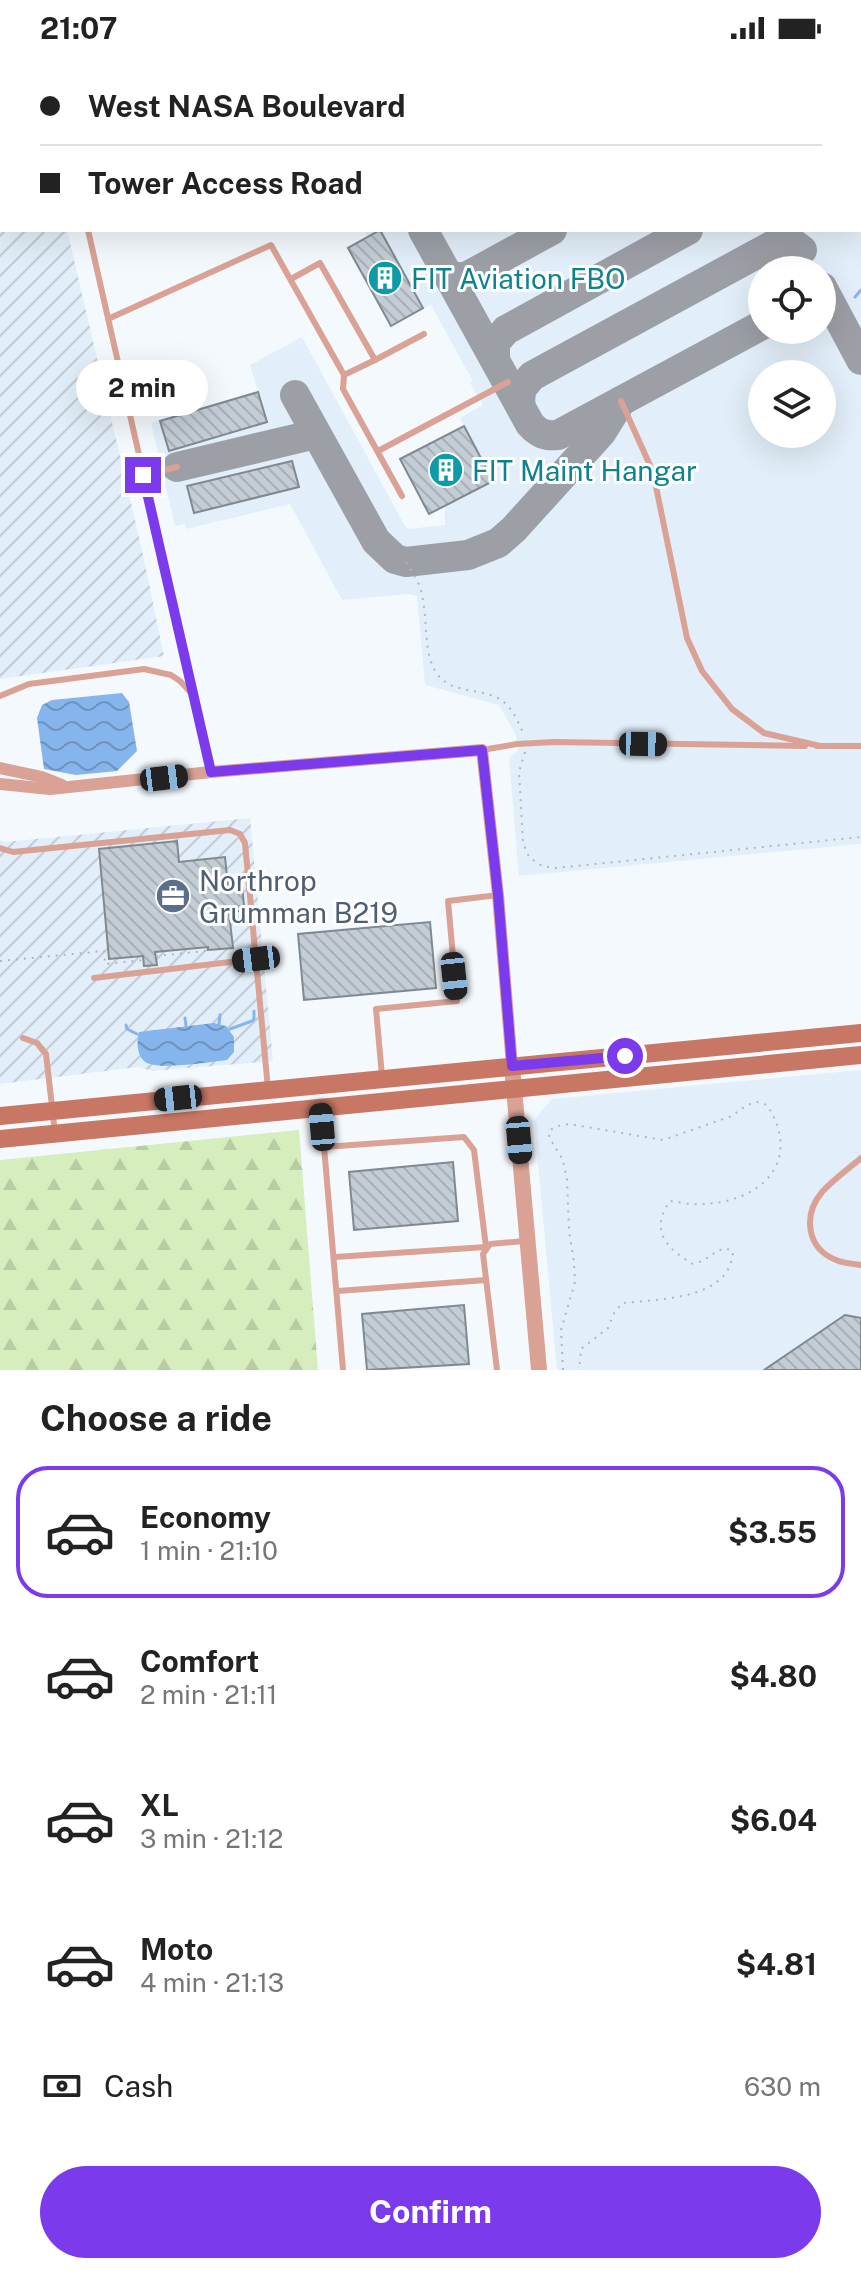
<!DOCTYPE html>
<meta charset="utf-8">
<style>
body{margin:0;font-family:"Public Sans",sans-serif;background:#f6f6f6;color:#222;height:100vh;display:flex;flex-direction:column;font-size:30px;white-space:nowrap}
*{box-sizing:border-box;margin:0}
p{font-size:26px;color:#767676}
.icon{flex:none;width:44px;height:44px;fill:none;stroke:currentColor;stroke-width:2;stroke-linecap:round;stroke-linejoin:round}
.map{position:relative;height:1314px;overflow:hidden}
.details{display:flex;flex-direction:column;background:#fff;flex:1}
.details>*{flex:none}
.top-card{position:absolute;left:0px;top:0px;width:862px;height:176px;box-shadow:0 8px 32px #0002;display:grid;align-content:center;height:176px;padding:0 40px;background:#fff}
.tools{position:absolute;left:748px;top:200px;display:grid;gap:16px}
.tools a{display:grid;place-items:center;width:88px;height:88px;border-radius:50%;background:#fff;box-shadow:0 8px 32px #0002;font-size:40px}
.end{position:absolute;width:36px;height:36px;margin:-18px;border:10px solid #7c3aed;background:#fff;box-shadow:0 0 0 4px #fff}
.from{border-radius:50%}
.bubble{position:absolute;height:56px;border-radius:28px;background:#fff;box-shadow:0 8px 32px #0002;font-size:26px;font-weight:700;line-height:56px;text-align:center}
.car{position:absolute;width:24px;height:48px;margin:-24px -12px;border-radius:10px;box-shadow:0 0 6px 2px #0007;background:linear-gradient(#222 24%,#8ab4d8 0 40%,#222 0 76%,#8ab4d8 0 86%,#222 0)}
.top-card b{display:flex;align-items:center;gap:28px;height:76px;font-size:30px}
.top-card b+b{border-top:2px solid #e0e0e0}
.top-card i{width:20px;height:20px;background:#222}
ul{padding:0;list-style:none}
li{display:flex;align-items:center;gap:24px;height:132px;margin:0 16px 12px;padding:0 24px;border:4px solid transparent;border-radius:32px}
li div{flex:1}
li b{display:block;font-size:30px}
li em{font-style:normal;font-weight:700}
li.selected{border-color:#7c3aed}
li>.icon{width:72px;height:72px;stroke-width:1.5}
h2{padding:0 40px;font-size:36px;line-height:96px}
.pay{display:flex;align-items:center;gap:20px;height:88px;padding:0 40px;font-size:30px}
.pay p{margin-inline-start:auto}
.cta{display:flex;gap:16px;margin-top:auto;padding:16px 40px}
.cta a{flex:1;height:92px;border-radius:48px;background:#7c3aed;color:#fff;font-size:32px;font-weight:700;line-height:92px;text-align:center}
.status{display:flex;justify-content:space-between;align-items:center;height:56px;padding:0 40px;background:#fff;direction:ltr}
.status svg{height:22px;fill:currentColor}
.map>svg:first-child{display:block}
</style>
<div class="status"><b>21:07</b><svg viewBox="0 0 49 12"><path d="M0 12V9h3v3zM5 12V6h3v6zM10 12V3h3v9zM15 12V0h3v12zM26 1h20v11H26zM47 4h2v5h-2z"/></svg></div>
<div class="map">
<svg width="861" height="1314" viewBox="0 0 861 1314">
<defs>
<pattern id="industrial-furrows" width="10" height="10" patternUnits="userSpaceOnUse" patternTransform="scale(2)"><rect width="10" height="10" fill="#e2eef9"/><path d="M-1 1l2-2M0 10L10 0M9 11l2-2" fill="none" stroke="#c2ccd6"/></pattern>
<pattern id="forest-firs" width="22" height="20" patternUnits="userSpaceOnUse" patternTransform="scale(2)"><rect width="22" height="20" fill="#d6eebe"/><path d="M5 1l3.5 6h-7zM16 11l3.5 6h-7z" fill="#b7cca3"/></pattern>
<pattern id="water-waves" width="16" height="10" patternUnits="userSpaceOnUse" patternTransform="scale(2)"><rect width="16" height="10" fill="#86b4ec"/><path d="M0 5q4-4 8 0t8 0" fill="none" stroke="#6d92bf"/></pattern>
<pattern id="building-back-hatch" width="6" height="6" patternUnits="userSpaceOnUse" patternTransform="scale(2)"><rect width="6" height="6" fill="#c4cdd5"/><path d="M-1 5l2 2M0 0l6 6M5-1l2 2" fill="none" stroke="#a8b0b7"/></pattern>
</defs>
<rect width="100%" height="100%" fill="#f4f9fe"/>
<g fill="#e2eef9" fill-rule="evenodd">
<path d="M290 0H861V788L519 820 509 702 518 695 516 679 499 649 425 629 417 540 408 538 342 544 290 448 186 473 185 468 175 470 151 367 258 336 250 309 302 281 405 470 409 473 445 469V450L429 458 400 403 464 370 460 362 483 349 470 327 473 325 431 249 391 270 348 192 367 181 364 174H860V2ZM762 214H822V274H762ZM762 318H822V378H762Z"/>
<polygon points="861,1014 861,1314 557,1314 534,1064 552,1043"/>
</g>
<g fill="url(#industrial-furrows)">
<polygon points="0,49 2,174 67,174 142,494 164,600 0,623"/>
<polygon points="250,762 273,1005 152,1015 138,1011 0,1028 0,784 5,786"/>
</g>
<g fill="url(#forest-firs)">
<polygon points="457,0 673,0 674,2 457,2"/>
<polygon points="299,1074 318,1314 0,1314 0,1104"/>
</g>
<g fill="url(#water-waves)">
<polygon points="122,637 129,646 137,695 117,715 76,719 44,713 37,662 42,649 52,644"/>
<path d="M214 967 226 970 234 981V996L227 1004C210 1006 165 1013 150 1008 137 1005 136 986 139 976Z"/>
</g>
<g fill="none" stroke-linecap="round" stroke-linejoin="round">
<g stroke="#86b4ec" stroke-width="3">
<polyline points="860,132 861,134"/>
<polyline points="855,241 861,234"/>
<polyline points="185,962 186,970"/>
<polyline points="219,968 220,959"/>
<polyline points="126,969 127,973 137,978"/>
<polyline points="230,973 252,965 254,963 254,955"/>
</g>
<g stroke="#9ca0a6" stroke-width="30">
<polyline points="329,0 330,2"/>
<polyline points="697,0 699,2"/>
<polyline points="835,0 837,2"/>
<polyline points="860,45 861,47"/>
<path d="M423 174 530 368C539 378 545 380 558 379L762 269"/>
<polyline points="445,215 453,221 466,221 552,174"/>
<polyline points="822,231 861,304"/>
<polyline points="495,303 495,287 506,274 688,174"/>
<polyline points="295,339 376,485 395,503 406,506 468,499 498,487 514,473 601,377 621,345"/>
<polyline points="520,349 521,333 532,320 775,188 794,188 802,194"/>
<polyline points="177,411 316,378"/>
</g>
</g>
<g fill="url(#building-back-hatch)" stroke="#808890" stroke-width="2">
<polygon points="380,174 423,252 391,270 348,192"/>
<polygon points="258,336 267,366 169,395 160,365"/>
<polygon points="464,370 493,425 429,458 400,403"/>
<polygon points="292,405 299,431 194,457 187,430"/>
<polygon points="177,785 179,806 225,801 228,830 242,829 244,850 240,850 241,855 229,856 233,892 208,894 208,891 155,896 157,909 144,910 143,900 109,903 99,793"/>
<polygon points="430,866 436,932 304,944 298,878"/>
<polygon points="453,1106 458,1165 354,1174 349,1116"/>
<polygon points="464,1249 469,1308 367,1314 362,1258"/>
<polygon points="845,1259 861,1262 861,1314 764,1314"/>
</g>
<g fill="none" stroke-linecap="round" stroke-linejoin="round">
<g stroke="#b3b7bc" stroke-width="2" stroke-dasharray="2 6" stroke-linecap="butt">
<path d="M406 506C413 517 420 527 422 539 428 564 423 598 437 618 453 640 486 630 505 647 514 655 519 668 524 679"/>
<polyline points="525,696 519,716 523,787 529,801 542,810 556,812 861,781"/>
<polyline points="156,900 206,895 208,898"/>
<polyline points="0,905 104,895 105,908 143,904"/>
<path d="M563 1314 561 1274 575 1226 574 1206 569 1175 567 1124 563 1104 549 1081 550 1074 558 1070 569 1068 663 1084 732 1060 747 1049 757 1046 767 1049C804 1106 760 1147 701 1148 691 1149 680 1146 670 1145 649 1175 667 1193 693 1208 707 1205 713 1195 726 1192L733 1196C730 1244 659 1243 623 1247L615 1255 608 1272 581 1293 579 1314"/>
</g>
<g stroke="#daa295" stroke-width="6">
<polyline points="0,26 2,28"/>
<polyline points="88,174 211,716"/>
<polyline points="291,223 320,207 375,304 424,278"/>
<polyline points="108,263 271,189 344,319 343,333 402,440"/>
<polyline points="344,319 375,304"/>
<polyline points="621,345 653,416 687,582 702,615 732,653 764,677 820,690"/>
<polyline points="378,395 508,326"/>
<polyline points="143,419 177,411"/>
<polyline points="0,640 29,628 144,613 171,619 180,625 192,638"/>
<polyline points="817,690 861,690"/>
<polyline points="482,694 517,688 554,686 805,690"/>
<polyline points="0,792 13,796 230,774 240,778 245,787 268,1033"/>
<polyline points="94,922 256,903"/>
<polyline points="23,982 37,987 46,998 55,1077"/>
<polyline points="382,1020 376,953 457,945 448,845 498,839"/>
<polyline points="321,1055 343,1314"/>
<polyline points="324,1091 464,1081 474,1094 486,1191 335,1201"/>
<path d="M861 1102C848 1113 833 1124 822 1136 803 1159 806 1192 836 1204 843 1207 853 1208 861 1209"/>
<polyline points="338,1235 486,1224"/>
<polyline points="497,1314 483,1198 490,1188 524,1185"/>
</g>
<g stroke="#daa295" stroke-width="12">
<polyline points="0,712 42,721 62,729"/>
<polyline points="0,728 50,733 211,716 482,694 498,839 512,1010"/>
</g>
<polyline stroke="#daa295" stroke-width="16" points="512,1010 539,1314"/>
<g stroke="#c77764" stroke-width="18">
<polyline points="0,1060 861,977"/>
<polyline points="0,1083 861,999"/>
</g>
</g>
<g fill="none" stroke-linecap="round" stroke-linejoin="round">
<polyline stroke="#7c3aed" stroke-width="10" points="143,419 211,716 482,694 498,839 512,1010 625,1000"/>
</g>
<defs>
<g id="building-disc" transform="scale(1.8)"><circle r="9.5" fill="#0f9aa8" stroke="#fff"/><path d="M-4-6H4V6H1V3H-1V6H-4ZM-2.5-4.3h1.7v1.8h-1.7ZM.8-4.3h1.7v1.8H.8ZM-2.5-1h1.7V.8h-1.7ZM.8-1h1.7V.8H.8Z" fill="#fff"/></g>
<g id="office-disc" transform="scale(1.8)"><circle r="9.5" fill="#5c6f8a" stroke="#fff"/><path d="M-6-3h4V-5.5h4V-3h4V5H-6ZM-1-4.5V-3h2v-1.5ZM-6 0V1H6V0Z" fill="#fff"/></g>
</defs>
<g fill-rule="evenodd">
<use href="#building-disc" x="385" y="222"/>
<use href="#building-disc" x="446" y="414"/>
<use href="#office-disc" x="173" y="840"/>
</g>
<g text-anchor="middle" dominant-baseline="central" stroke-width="6" stroke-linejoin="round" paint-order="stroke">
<g font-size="28" fill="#0d838f" stroke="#fff" text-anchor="start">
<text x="411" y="222">FIT Aviation FBO</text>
<text x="472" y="414">FIT Maint Hangar</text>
</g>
<g font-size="28" fill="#4e5e75" stroke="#fff" text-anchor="start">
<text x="199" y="824">Northrop<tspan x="199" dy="32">Grumman B219</tspan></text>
</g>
</g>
</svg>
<div class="tools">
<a><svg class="icon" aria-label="locate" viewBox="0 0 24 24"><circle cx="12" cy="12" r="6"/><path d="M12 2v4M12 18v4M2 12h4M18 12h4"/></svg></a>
<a><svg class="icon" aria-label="layers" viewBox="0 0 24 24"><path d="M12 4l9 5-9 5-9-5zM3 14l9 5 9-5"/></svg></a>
</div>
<i class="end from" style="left:625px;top:1000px"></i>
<i class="end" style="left:143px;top:419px"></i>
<div class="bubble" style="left:76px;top:304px;width:132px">2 min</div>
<i class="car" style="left:643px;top:688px;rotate:91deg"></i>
<i class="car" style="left:164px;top:722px;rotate:83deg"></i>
<i class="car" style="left:256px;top:903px;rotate:263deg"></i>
<i class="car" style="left:454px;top:920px;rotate:174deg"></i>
<i class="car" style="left:178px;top:1042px;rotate:264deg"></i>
<i class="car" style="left:322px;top:1071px;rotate:355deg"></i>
<i class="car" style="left:519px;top:1084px;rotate:175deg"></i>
<div class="top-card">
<b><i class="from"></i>West NASA Boulevard</b>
<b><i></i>Tower Access Road</b>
</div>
</div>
<section class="details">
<h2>Choose a ride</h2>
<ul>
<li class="selected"><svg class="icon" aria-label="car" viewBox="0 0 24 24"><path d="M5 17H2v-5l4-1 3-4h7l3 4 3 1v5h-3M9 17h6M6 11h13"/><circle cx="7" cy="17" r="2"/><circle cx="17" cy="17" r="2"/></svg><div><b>Economy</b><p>1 min · 21:10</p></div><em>$3.55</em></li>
<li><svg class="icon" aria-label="car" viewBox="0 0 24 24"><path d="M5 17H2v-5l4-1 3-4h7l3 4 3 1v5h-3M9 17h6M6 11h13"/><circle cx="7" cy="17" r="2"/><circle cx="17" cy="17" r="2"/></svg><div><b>Comfort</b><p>2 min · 21:11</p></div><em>$4.80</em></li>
<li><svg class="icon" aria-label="car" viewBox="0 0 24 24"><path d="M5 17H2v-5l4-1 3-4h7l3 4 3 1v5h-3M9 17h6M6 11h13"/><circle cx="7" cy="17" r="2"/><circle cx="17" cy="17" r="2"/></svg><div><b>XL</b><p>3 min · 21:12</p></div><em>$6.04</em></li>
<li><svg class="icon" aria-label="car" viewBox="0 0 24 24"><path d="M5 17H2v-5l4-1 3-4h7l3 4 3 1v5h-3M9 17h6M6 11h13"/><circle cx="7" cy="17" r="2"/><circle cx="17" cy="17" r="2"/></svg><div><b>Moto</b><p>4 min · 21:13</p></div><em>$4.81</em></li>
</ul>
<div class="pay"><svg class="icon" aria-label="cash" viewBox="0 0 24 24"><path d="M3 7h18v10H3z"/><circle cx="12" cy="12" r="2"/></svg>Cash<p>630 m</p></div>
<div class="cta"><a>Confirm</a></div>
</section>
